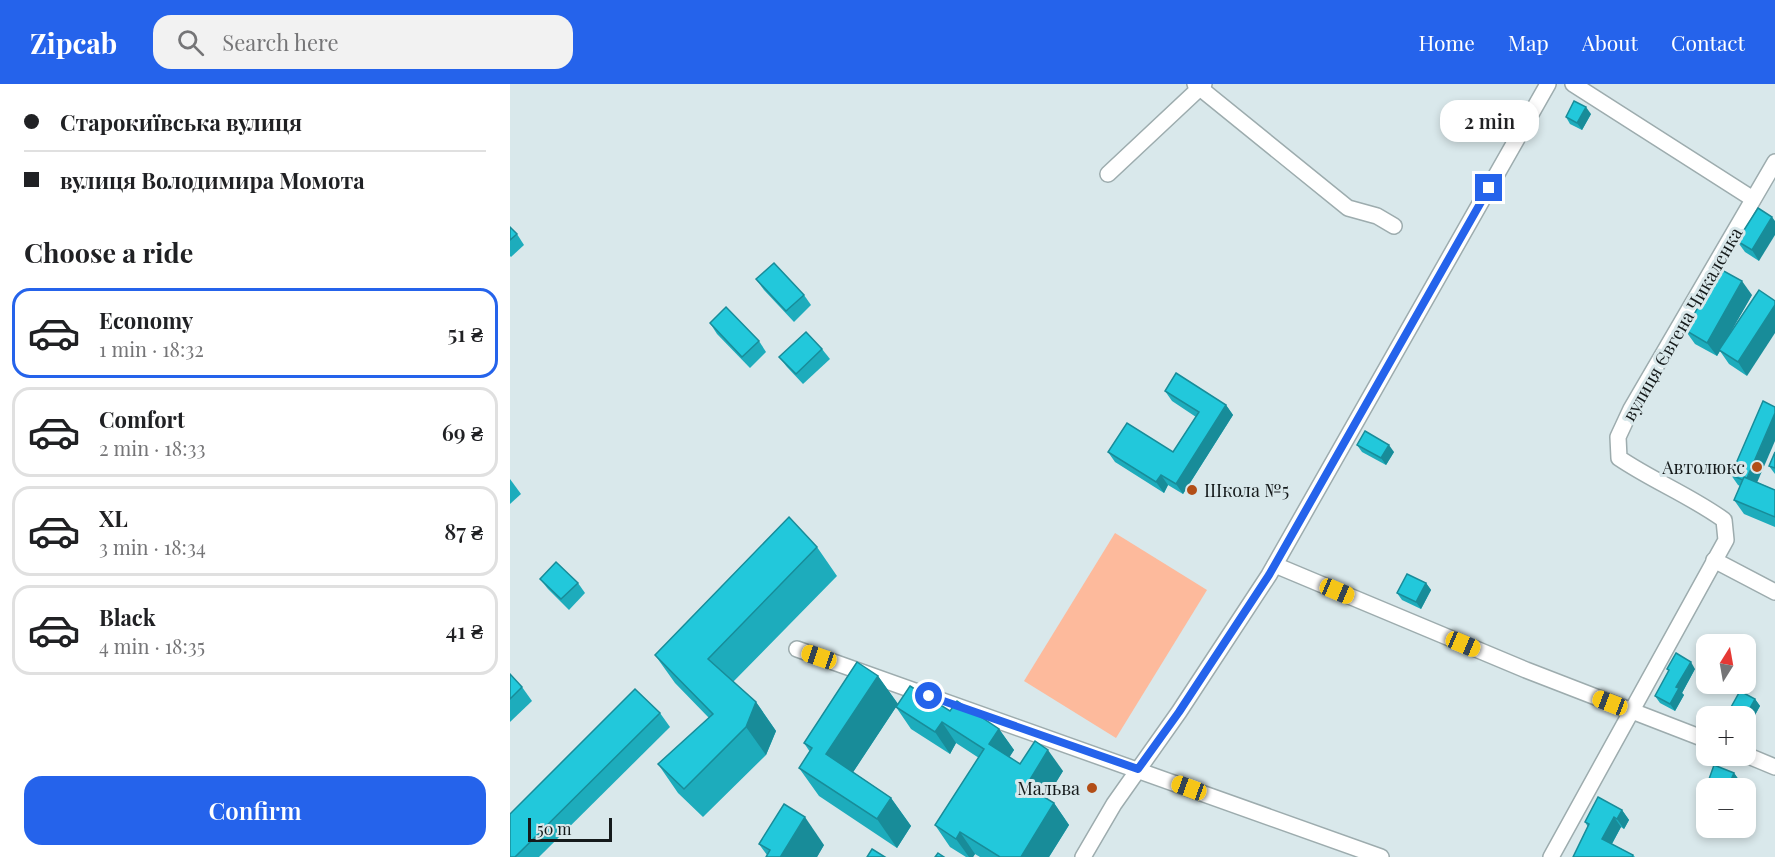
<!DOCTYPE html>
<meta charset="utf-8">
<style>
body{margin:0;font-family:"Playfair Display",serif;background:#f2f2f2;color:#202124;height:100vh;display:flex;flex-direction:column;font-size:22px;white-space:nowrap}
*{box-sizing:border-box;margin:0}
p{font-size:20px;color:#757577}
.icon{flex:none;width:33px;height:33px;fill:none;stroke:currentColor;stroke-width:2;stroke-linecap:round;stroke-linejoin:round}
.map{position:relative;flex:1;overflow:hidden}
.sheet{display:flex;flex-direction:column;background:#fff;width:510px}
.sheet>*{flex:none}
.hud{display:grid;align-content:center;height:132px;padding:0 24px;background:#fff}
.needle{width:39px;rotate:11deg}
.fabs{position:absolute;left:1186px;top:550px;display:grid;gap:12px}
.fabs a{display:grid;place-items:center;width:60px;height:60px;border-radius:12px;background:#fff;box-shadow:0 3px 9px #0003;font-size:30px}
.scale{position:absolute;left:18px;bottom:15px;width:84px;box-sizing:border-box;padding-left:6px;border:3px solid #151a1b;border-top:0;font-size:16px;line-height:21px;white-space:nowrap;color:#151a1b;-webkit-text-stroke:4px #d9e8eb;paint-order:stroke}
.end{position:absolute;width:27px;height:27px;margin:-14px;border:8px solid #2563eb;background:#fff;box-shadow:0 0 0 3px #fff}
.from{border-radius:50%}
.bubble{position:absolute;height:42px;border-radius:18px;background:#fff;box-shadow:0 3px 9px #0003;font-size:20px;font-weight:600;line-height:42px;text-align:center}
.car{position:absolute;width:18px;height:36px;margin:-18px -9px;border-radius:8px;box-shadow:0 0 4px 2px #0007;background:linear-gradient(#f5c518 24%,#345 0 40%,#f5c518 0 76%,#345 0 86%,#f5c518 0)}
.hud b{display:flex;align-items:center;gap:21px;height:57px;font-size:22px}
.hud b+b{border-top:2px solid #e0e0e0}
.hud i{width:15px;height:15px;background:#202124}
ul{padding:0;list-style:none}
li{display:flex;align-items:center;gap:18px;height:90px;margin:0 12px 9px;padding:0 12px;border:3px solid #e0e0e0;border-radius:18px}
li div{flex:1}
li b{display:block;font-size:22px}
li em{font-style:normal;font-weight:600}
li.active{border-color:#2563eb}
li>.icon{width:54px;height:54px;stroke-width:1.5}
h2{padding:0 24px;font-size:27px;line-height:72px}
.primary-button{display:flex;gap:12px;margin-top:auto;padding:12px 24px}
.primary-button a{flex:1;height:69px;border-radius:18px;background:#2563eb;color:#fff;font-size:24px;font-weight:600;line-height:69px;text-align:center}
header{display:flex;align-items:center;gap:36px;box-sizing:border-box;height:84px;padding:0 30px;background:#2563eb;color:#fff}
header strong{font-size:28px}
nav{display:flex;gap:33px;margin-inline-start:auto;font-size:21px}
.search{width:420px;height:54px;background:#f2f2f2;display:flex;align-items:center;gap:15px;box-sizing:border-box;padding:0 21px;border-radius:18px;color:#757577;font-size:22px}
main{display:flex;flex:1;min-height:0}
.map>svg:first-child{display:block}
</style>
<header>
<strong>Zipcab</strong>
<div class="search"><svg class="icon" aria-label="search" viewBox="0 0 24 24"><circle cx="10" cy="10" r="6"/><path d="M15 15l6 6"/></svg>Search here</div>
<nav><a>Home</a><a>Map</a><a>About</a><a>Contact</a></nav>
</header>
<main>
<section class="sheet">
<div class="hud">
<b><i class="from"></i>Старокиївська вулиця</b>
<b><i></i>вулиця Володимира Момота</b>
</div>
<h2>Choose a ride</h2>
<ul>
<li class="active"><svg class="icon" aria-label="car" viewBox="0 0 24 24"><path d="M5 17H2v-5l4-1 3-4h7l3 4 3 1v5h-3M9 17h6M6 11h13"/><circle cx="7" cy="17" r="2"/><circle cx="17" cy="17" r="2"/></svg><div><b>Economy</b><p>1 min · 18:32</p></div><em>51 ₴</em></li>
<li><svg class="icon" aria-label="car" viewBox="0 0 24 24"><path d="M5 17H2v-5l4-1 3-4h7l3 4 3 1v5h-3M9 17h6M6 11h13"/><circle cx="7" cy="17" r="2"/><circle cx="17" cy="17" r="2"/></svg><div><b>Comfort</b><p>2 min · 18:33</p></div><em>69 ₴</em></li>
<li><svg class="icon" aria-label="car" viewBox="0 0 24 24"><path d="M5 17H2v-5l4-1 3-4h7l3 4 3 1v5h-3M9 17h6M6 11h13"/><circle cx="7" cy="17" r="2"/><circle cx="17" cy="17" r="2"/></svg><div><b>XL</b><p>3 min · 18:34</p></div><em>87 ₴</em></li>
<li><svg class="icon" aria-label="car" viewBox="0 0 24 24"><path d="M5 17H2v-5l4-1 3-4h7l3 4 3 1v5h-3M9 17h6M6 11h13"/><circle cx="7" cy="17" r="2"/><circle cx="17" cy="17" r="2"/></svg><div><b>Black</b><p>4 min · 18:35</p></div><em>41 ₴</em></li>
</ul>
<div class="primary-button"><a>Confirm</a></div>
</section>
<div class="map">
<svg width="1265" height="773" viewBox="0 0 1265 773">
<rect width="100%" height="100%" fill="#d9e8eb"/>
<polygon fill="#fdba9c" points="605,449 697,506 606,654 514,597"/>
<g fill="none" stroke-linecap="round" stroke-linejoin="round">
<g stroke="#9dacae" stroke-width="18">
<g id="minor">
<polyline points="685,0 838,124 867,132 884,142"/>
<polyline points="1063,0 1243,115"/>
<polyline points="598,90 694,0"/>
<polyline points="1204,476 1265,508"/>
<polyline points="765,481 1016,586 1197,656"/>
<polyline points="287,565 871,773"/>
<polyline points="1236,671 1265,683"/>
<polyline points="573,773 604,720 669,628 759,491 1038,0"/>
<path d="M1041 773 1216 456 1214 436C1181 412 1143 397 1109 374L1108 353 1121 325 1265 78"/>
</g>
</g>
<use href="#minor" stroke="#fff" stroke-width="15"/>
</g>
<g fill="#1dacbc">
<polygon points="1081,30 1072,46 1060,40 1056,33"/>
<polygon points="1248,124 1249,177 1235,168 1227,157"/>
<polygon points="0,143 7,150 14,161 1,173 0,172"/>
<polygon points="246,195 294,211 301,221 284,238 254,206"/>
<polygon points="1242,211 1220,249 1237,292 1219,280 1210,267 1207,272 1185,260 1175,246"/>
<polygon points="200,239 249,257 256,268 240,284 207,250"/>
<polygon points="312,265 320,275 293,300 277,283 269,273"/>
<polygon points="655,307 716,321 723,331 673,410 658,401 654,409 605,378 598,368 663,368 686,333 662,317"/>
<polygon points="847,361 884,368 876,381 852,368"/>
<polygon points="1265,368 1265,390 1259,382"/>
<polygon points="1221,391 1247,398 1265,406 1265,443 1234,430 1224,416 1230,402 1228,401"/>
<polygon points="0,395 11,410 0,420"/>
<polygon points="307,463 327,492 223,598 246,618 266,647 256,671 193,733 168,709 148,680 199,634 165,599 145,571"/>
<polygon points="30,495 68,499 75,509 59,526 38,505"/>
<polygon points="916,499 921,506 911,525 892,516 887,509"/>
<polygon points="1157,585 1185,585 1172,609 1174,611 1165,627 1150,619 1145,612 1159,588"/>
<polygon points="0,590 12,603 22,617 0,638"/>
<polygon points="368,592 388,620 343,688 381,714 401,742 387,764 309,712 289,684 300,668 294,659"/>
<polygon points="1245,615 1250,622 1240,640 1236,638 1236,633 1228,633 1225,632 1220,625"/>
<polygon points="386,623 440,627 489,645 504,666 499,673 510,680 553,687 536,714 544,719 559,741 539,773 470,773 465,770 463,773 456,773 440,763 425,741 469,674 446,659 440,670 401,645"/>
<polygon points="150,629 160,643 29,773 0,773"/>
<polygon points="1224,689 1229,696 1225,705 1203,705 1198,698"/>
<polygon points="1112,726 1119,736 1114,745 1111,743 1102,760 1123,771 1125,773 1063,773 1078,743 1075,738"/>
<polygon points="249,760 314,761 307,773 256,773 257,771"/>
</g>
<g fill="#188c99">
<polygon points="1076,23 1081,30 1072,46 1067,39"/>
<polygon points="1262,133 1265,137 1265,151 1249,177 1242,166"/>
<polygon points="1232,197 1242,211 1207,272 1197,259"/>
<polygon points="1265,221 1265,249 1237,292 1228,278"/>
<polygon points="716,321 723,331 673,410 666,400"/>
<polygon points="1265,329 1265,357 1243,408 1236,397"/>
<polygon points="879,361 884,368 876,381 871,374"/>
<polygon points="651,391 658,401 654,409 646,398"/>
<polygon points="916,499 921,506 911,525 906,518"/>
<polygon points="1181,578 1185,585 1172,609 1174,611 1165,627 1160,620 1166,603"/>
<polygon points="368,592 388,620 336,699 316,670"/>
<polygon points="1245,615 1250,622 1240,640 1235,633"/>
<polygon points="246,618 266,647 256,671 236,643"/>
<polygon points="432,638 446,659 440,670 425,648"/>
<polygon points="489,645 504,666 494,682 479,660"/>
<polygon points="538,666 553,687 531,723 516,702"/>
<polygon points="1224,689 1229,696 1225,705 1217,705"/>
<polygon points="381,714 401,742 387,764 367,735"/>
<polygon points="544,719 559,741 539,773 511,773"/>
<polygon points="1112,726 1119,736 1114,745 1107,735"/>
<polygon points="295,733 314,761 307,773 272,773 271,772"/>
<polygon points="1104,733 1111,743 1099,765 1092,755"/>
<polygon points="450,748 465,770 463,773 459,773 446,755"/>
</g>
<g fill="#22c8db" stroke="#188c99" stroke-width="1.5">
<polygon points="1064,17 1076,23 1067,39 1056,33"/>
<polygon points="1248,124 1262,133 1242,166 1227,157"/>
<polygon points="0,143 7,150 0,156"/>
<polygon points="264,179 294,211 276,227 246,195"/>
<polygon points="1210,185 1232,197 1197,259 1175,246"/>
<polygon points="1249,206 1265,217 1265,221 1228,278 1209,266"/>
<polygon points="216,223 249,257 232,273 200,239"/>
<polygon points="296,248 312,265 286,290 269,273"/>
<polygon points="666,289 716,321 666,400 651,391 646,398 598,368 617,339 663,368 689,328 655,307"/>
<polygon points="1253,317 1265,323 1265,329 1237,394 1234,393 1233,396 1221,391"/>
<polygon points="855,347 879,361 871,374 847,361"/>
<polygon points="1265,368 1265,384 1259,382"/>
<polygon points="1234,393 1265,406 1265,433 1224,416"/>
<polygon points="279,433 307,463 198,575 246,618 236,643 174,705 148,680 203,630 145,571"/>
<polygon points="46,478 68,499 51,515 30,495"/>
<polygon points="897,490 916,499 906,518 887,509"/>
<polygon points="1166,569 1181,578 1166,603 1169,604 1160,620 1145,612 1159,586 1157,585"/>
<polygon points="347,578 368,592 316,670 381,714 367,735 289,684 302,664 294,659"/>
<polygon points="0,590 12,603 0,615"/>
<polygon points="400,602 440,627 447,617 489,645 479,660 510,680 525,657 538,666 516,702 544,719 511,773 490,773 450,748 446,755 425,741 474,665 432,638 425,648 386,623"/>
<polygon points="125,605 150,629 5,773 0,773 0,730"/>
<polygon points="1230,607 1245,615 1235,633 1220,625"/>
<polygon points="1204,681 1224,689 1217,705 1198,698"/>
<polygon points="1088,713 1112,726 1107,735 1104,733 1092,755 1123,771 1122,773 1063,773 1079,740 1075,738"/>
<polygon points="274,720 295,733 271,772 273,773 256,773 260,766 249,760"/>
<polygon points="362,765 375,773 357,773"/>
<polygon points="428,769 434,773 425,773"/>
</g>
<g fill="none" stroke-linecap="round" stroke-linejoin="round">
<polyline stroke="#2563eb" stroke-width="8" points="419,612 628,685 669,628 759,491 979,104"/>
</g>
<g fill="#b24e17" stroke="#d9e8eb" stroke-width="2">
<circle cx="1247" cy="383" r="6"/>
<circle cx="682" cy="406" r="6"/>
<circle cx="582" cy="704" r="6"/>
</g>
<g text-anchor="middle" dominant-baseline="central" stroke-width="6" stroke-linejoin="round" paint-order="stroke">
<g font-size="18" fill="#151a1b" stroke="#d9e8eb">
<text transform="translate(1172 240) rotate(-60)">вулиця Євгена Чикаленка</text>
</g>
<g font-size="18" fill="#151a1b" stroke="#d9e8eb" text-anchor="end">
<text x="1235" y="383">Автолюкс</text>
<text x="694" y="406" text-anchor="start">Школа №5</text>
<text x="570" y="704">Мальва</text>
</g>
</g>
</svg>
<div class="fabs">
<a><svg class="needle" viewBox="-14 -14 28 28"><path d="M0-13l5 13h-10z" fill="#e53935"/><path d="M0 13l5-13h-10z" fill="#757577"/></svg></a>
<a>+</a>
<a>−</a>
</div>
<div class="scale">50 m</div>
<i class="end from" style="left:419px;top:612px"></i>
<i class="end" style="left:979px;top:104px"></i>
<div class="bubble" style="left:930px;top:16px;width:99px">2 min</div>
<i class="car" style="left:827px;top:507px;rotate:113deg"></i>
<i class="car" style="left:953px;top:560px;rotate:113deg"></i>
<i class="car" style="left:309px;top:573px;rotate:289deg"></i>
<i class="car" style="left:1100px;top:619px;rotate:291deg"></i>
<i class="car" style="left:679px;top:704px;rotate:290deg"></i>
</div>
</main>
